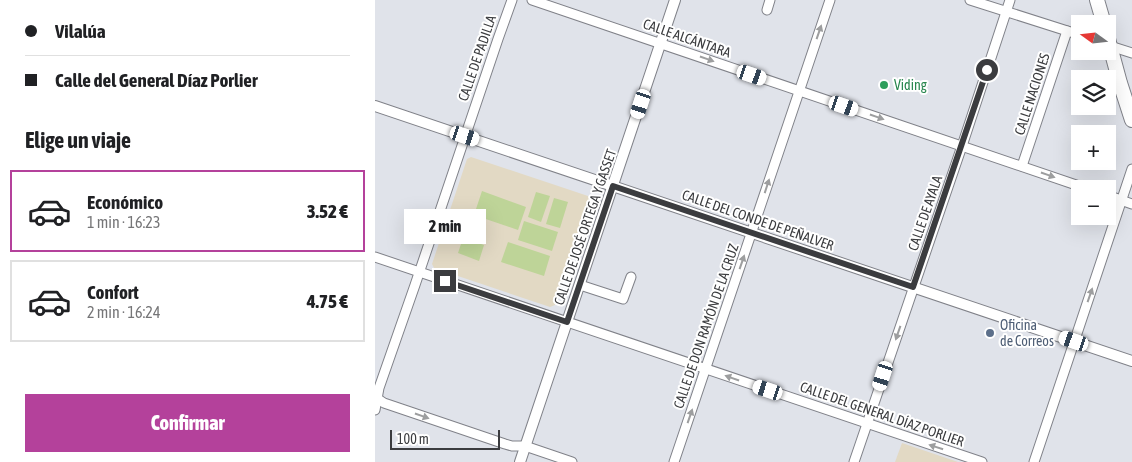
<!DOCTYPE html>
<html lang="es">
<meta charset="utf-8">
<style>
body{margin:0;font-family:"Asap Condensed",sans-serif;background:#f6f6f6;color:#202124;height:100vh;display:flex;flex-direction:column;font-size:19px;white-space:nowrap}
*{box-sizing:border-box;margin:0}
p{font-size:16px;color:#757577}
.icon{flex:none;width:28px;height:28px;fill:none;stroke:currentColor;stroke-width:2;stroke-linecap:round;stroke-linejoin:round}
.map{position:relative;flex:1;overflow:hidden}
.details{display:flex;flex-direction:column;background:#fff;width:375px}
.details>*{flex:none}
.hud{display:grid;align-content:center;height:110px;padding:0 25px;background:#fff}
.needle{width:32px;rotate:285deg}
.controls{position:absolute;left:696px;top:15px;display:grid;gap:10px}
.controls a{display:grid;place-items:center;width:45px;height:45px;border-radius:0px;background:#fff;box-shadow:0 5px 20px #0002;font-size:25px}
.scale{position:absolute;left:15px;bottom:12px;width:110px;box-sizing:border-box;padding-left:5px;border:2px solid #3b3c3f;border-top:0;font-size:14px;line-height:18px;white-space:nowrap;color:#3b3c3f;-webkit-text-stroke:4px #fff;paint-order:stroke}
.end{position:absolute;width:22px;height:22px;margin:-11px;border:6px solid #3b3c3f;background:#fff;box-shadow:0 0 0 2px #fff}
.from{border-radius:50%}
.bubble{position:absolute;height:35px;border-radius:0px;background:#fff;box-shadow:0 5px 20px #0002;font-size:16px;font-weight:800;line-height:35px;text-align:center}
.car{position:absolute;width:15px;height:30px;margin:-15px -8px;border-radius:6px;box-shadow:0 0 4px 1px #0007;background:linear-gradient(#fff 24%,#345 0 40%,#fff 0 76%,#345 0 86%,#fff 0)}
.hud b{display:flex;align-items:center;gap:18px;height:48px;font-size:19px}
.hud b+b{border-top:1px solid #e0e0e0}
.hud i{width:12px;height:12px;background:#202124}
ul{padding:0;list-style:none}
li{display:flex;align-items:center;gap:15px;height:82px;margin:0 10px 8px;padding:0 15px;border:2px solid #e0e0e0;border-radius:0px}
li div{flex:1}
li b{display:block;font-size:19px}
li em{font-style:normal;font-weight:800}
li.on{border-color:#b4419b}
li>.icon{width:45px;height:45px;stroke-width:1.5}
h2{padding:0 25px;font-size:22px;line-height:60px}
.cta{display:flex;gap:10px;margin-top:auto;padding:10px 25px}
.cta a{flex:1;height:58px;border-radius:0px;background:#b4419b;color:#fff;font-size:20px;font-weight:800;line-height:58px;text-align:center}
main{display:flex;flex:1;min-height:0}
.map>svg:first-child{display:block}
</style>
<main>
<section class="details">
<div class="hud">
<b><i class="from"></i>Vilalúa</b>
<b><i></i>Calle del General Díaz Porlier</b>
</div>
<h2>Elige un viaje</h2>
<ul>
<li class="on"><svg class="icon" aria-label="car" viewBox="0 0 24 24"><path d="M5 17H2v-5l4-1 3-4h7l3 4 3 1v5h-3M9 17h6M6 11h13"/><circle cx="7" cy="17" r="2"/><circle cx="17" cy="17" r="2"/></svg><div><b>Económico</b><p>1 min · 16:23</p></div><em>3.52 €</em></li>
<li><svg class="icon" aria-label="car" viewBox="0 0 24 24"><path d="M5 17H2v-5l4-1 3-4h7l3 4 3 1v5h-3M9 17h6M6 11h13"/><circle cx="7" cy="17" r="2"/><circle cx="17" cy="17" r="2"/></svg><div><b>Confort</b><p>2 min · 16:24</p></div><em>4.75 €</em></li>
</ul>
<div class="cta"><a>Confirmar</a></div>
</section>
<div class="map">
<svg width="757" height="462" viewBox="0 0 757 462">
<rect width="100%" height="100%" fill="#e0e3ea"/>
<g fill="#e2d9c4">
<polygon points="96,157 213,196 215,200 180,305 175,307 59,268 57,264 92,159"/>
<polygon points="527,443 583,462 520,462"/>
</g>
<g fill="#bed498">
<polygon points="107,191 151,207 143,230 99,215"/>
<polygon points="161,192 175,196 166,222 153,217"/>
<polygon points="179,198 193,202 185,228 171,224"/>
<polygon points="149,221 183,232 177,251 143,240"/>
<polygon points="88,238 109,245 104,261 83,253"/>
<polygon points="133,242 175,256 169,276 126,262"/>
</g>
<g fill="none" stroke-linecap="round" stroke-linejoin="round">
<g stroke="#808289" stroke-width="11">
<g id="minor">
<polyline points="157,0 713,189"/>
<polyline points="595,0 705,35"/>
<polyline points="392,10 395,0"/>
<polyline points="732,45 757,53"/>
<polyline points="647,166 692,31"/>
<polyline points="732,195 757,204"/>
<polyline points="0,257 607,462"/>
<polyline points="205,285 248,299 256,277"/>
<polyline points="0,397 9,403 130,444 137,446 150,446 197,462"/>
<polyline points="0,410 4,388 40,285 123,39 137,0"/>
<polyline points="299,462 455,0"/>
<polyline points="479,462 587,146 635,0"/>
<polyline points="659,462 757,169"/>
</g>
</g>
<g stroke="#808289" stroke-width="12">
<g id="tertiary">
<polyline points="0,106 757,361"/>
<polyline points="145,462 300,0"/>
</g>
</g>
<g stroke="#808289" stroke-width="16">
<g id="primary">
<polyline points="722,0 729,24"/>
<polyline points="732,35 745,83 757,120"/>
</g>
</g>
<use href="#minor" stroke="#fff" stroke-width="9"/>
<use href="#tertiary" stroke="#fff" stroke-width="10"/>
<use href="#primary" stroke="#fff" stroke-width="14"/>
</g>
<defs><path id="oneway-solid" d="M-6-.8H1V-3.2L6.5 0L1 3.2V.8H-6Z" transform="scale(1.25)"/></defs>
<g fill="#9d9e9f">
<use href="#oneway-solid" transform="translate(444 32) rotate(-71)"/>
<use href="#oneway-solid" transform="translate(332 59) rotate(19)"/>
<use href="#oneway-solid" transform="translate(502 117) rotate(19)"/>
<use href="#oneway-solid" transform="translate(673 175) rotate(19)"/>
<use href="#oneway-solid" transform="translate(392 186) rotate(-72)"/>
<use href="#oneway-solid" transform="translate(367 262) rotate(-71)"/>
<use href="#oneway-solid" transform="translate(715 295) rotate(-71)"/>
<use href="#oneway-solid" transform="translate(523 333) rotate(109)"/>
<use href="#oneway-solid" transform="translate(357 378) rotate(-161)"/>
<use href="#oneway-solid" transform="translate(47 416) rotate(19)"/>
<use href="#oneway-solid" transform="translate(315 416) rotate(-71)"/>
<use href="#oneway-solid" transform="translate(561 447) rotate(-162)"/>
</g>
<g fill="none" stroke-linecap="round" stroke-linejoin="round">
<polyline stroke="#3b3c3f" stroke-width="6" points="70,281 192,322 238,186 538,287 612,70"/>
</g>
<circle fill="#2e9e5b" stroke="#fff" stroke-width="2" cx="509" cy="85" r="5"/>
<circle fill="#5c6f8a" stroke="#fff" stroke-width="2" cx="615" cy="333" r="5"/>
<g text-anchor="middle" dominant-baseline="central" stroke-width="4" stroke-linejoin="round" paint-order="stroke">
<g font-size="14" fill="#3b3c3f" stroke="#fff">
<text transform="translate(312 38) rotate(19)">CALLE ALCÁNTARA</text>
<text transform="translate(102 58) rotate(-71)">CALLE DE PADILLA</text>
<text transform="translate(657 94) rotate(-72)">CALLE NACIONES</text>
<text transform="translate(550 213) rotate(-71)">CALLE DE AYALA</text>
<text transform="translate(383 220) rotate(19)">CALLE DEL CONDE DE PEÑALVER</text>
<text transform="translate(210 227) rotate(-71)">CALLE DE JOSÉ ORTEGA Y GASSET</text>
<text transform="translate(331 326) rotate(-71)">CALLE DE DON RAMÓN DE LA CRUZ</text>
<text transform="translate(507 414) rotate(19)">CALLE DEL GENERAL DÍAZ PORLIER</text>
</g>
<g font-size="14" fill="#27864d" stroke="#fff" text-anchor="start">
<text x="519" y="85">Viding</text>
</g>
<g font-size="14" fill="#4e5e75" stroke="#fff" text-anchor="start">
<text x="625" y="325">Oficina<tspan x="625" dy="16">de Correos</tspan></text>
</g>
</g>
</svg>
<div class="controls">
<a><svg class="needle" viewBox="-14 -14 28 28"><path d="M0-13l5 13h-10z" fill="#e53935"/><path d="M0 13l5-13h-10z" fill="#757577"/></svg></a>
<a><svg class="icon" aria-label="layers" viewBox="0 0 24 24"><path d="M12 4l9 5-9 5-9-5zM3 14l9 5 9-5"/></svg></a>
<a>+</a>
<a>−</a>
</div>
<div class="scale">100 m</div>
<i class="end from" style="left:612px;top:70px"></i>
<i class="end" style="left:70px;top:281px"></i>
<div class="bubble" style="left:29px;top:209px;width:82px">2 min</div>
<i class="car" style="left:377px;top:75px;rotate:109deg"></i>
<i class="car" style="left:266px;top:104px;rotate:198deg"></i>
<i class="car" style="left:469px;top:106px;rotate:109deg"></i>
<i class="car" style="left:90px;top:136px;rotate:108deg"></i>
<i class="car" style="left:699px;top:341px;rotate:289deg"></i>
<i class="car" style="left:508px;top:376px;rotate:198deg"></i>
<i class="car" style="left:393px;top:390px;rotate:288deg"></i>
</div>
</main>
